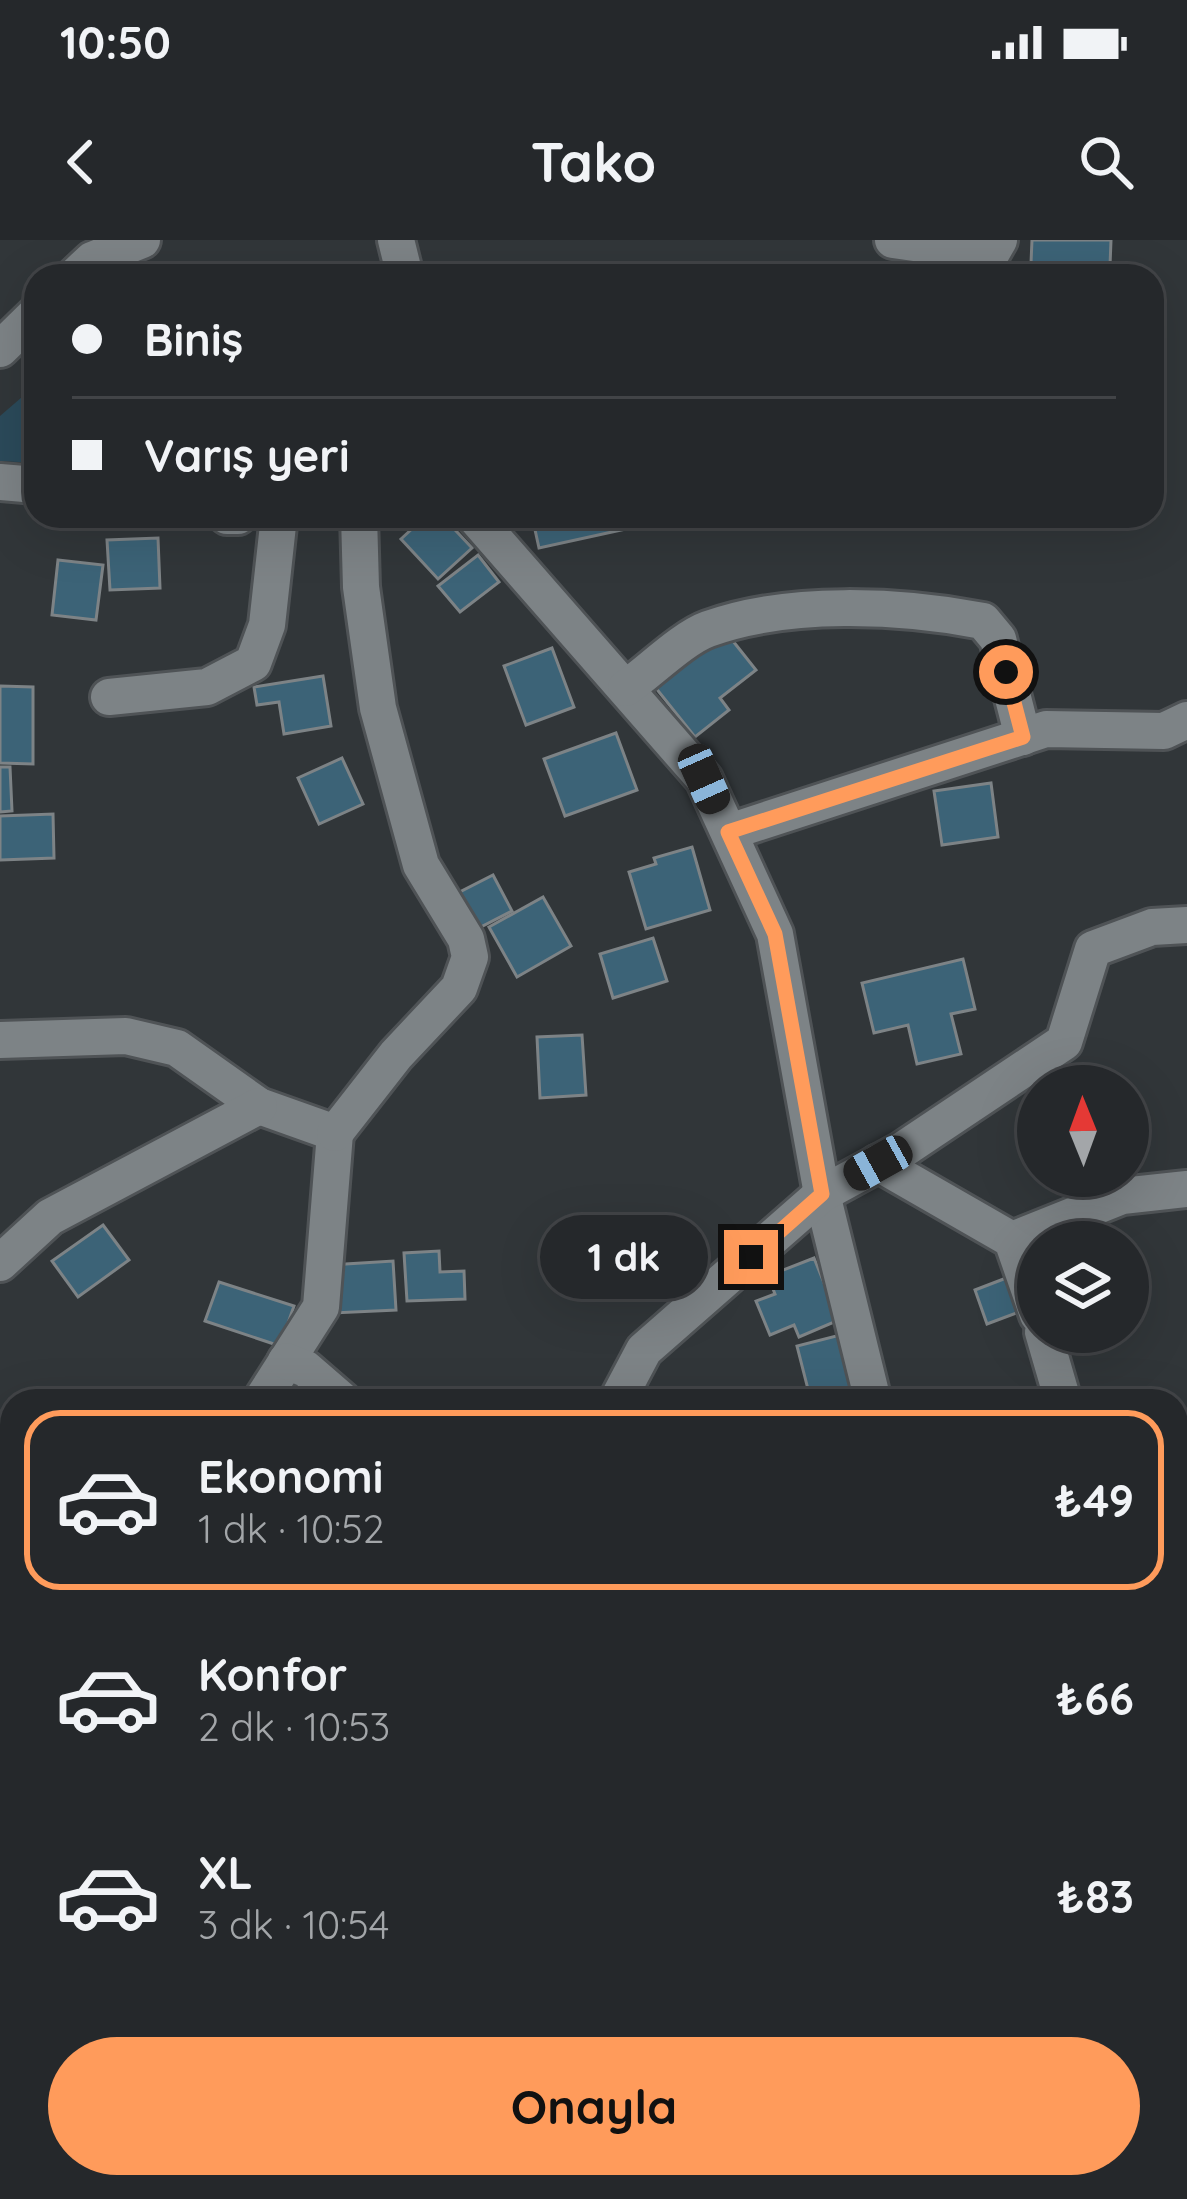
<!DOCTYPE html>
<html lang="tr">
<meta charset="utf-8">
<style>
body{margin:0;font-family:Quicksand,sans-serif;background:#2d3033;color:#f1f3f6;height:100vh;display:flex;flex-direction:column;font-size:45px;white-space:nowrap}
*{box-sizing:border-box;margin:0}
p{font-size:39px;color:#a3a6a9}
.icon{flex:none;width:66px;height:66px;fill:none;stroke:currentColor;stroke-width:2;stroke-linecap:round;stroke-linejoin:round}
.map{position:relative;flex:1;overflow:hidden}
.details{position:absolute;left:0px;top:1149px;width:1188px;height:810px;display:flex;flex-direction:column;background:#25282b;border-radius:36px 36px 0 0;box-shadow:0 12px 48px #0002,0 0 0 3px #424447}
.details>*{flex:none}
.banner{position:absolute;left:24px;top:24px;width:1140px;height:264px;border-radius:36px;box-shadow:0 12px 48px #0002,0 0 0 3px #424447;display:grid;align-content:center;height:264px;padding:0 48px;background:#25282b}
.needle{width:78px;rotate:359deg}
.tools{position:absolute;left:1017px;top:825px;display:grid;gap:24px}
.tools a{display:grid;place-items:center;width:132px;height:132px;border-radius:50%;background:#25282b;box-shadow:0 12px 48px #0002,0 0 0 3px #424447;font-size:60px}
.end{position:absolute;width:54px;height:54px;margin:-27px;border:15px solid #ff9b5b;background:#111;box-shadow:0 0 0 6px #111}
.from{border-radius:50%}
.bubble{position:absolute;height:84px;border-radius:42px;background:#25282b;box-shadow:0 12px 48px #0002,0 0 0 3px #424447;font-size:39px;font-weight:700;line-height:84px;text-align:center}
.car{position:absolute;width:36px;height:72px;margin:-36px -18px;border-radius:15px;box-shadow:0 0 9px 3px #0007;background:linear-gradient(#222 24%,#8ab4d8 0 40%,#222 0 76%,#8ab4d8 0 86%,#222 0)}
.banner b{display:flex;align-items:center;gap:42px;height:114px;font-size:45px}
.banner b+b{border-top:3px solid #424447}
.banner i{width:30px;height:30px;background:#f1f3f6}
ul{padding:21px 0 0;list-style:none}
li{display:flex;align-items:center;gap:36px;height:180px;margin:0 24px 18px;padding:0 24px;border:6px solid transparent;border-radius:36px}
li div{flex:1}
li b{display:block;font-size:45px}
li em{font-style:normal;font-weight:700}
li.active{border-color:#ff9b5b}
li>.icon{width:108px;height:108px;stroke-width:1.5}
.primary-button{display:flex;gap:24px;margin-top:auto;padding:24px 48px}
.primary-button a{flex:1;height:138px;border-radius:72px;background:#ff9b5b;color:#111;font-size:48px;font-weight:700;line-height:138px;text-align:center}
.status{display:flex;justify-content:space-between;align-items:center;height:84px;padding:0 60px;background:#25282b;direction:ltr}
.status svg{height:33px;fill:currentColor}
header{display:flex;justify-content:space-between;align-items:center;height:156px;padding:0 48px;background:#25282b;font-size:54px;font-weight:700}
.map>svg:first-child{display:block}
</style>
<div class="status"><b>10:50</b><svg viewBox="0 0 49 12"><path d="M0 12V9h3v3zM5 12V6h3v6zM10 12V3h3v9zM15 12V0h3v12zM26 1h20v11H26zM47 4h2v5h-2z"/></svg></div>
<header><svg class="icon" aria-label="back" viewBox="0 0 24 24"><path d="M15 5l-7 7 7 7"/></svg>Tako<svg class="icon" aria-label="search" viewBox="0 0 24 24"><circle cx="10" cy="10" r="6"/><path d="M15 15l6 6"/></svg></header>
<div class="map">
<svg width="1187" height="1959" viewBox="0 0 1187 1959">
<rect width="100%" height="100%" fill="#313639"/>
<polygon fill="#2b4a5a" points="36,145 36,223 0,221 0,176"/>
<g fill="#3c6377" stroke="#7d8386" stroke-width="3">
<polygon points="1032,0 1111,0 1110,26 1031,23"/>
<polygon points="781,26 838,35 838,36 780,36"/>
<polygon points="426,276 442,276 472,308 438,339 401,299"/>
<polygon points="532,276 652,276 653,283 539,308"/>
<polygon points="158,298 160,348 110,350 107,300"/>
<polygon points="478,315 499,342 460,372 438,346"/>
<polygon points="58,320 103,325 96,380 52,375"/>
<polygon points="725,391 756,430 720,458 729,470 695,497 655,447"/>
<polygon points="552,408 574,467 526,485 504,426"/>
<polygon points="323,436 331,486 284,494 279,462 257,465 254,447"/>
<polygon points="0,446 33,447 33,524 0,523"/>
<polygon points="616,493 637,550 565,576 544,519"/>
<polygon points="342,518 363,564 319,584 298,538"/>
<polygon points="0,527 10,527 12,571 0,572"/>
<polygon points="991,543 998,597 942,605 934,551"/>
<polygon points="53,574 54,618 0,620 0,576"/>
<polygon points="692,607 710,670 646,689 629,632 656,624 654,618"/>
<polygon points="493,635 512,671 471,692 452,656"/>
<polygon points="543,657 571,706 517,737 489,687"/>
<polygon points="653,698 667,741 613,758 600,714"/>
<polygon points="963,719 975,769 951,774 961,814 917,824 908,785 874,793 862,743"/>
<polygon points="582,795 586,855 540,858 537,797"/>
<polygon points="103,985 129,1020 78,1057 52,1021"/>
<polygon points="439,1011 440,1032 464,1031 465,1059 407,1061 404,1013"/>
<polygon points="814,1018 839,1080 799,1097 794,1085 770,1095 756,1061 775,1054 768,1036"/>
<polygon points="393,1021 396,1070 333,1073 330,1025"/>
<polygon points="1014,1035 1027,1069 987,1084 975,1050"/>
<polygon points="219,1042 294,1066 280,1106 205,1081"/>
<polygon points="844,1094 862,1161 811,1161 797,1106"/>
<polygon points="289,1140 316,1161 273,1161"/>
<polygon points="12,1388 12,1424 0,1418"/>
<polygon points="0,1465 12,1466 12,1519 0,1518"/>
<polygon points="1187,1697 1187,1945 1176,1917 1176,1703"/>
<polygon points="613,1947 672,1947 676,1959 617,1959"/>
<polygon points="746,1947 749,1959 702,1959 702,1957"/>
</g>
<g fill="none" stroke-linecap="round" stroke-linejoin="round">
<g stroke="#4f5356" stroke-width="42">
<g id="street">
<polyline points="396,0 405,36"/>
<polyline points="893,0 991,14 999,0"/>
<polyline points="75,36 92,20 142,0"/>
<polyline points="0,109 36,74"/>
<polyline points="0,242 36,245"/>
<polyline points="227,276 238,276"/>
<polyline points="474,276 704,539 775,694 822,954 873,1161"/>
<path d="M626 448C649 432 683 398 708 389 788 360 900 365 983 381L998 399 1023 497"/>
<polyline points="109,457 207,447 253,423 267,385 279,276"/>
<polyline points="729,592 1046,489 1164,491 1187,480"/>
<polyline points="0,800 126,796 177,808 259,866 335,893 321,1067 261,1161"/>
<polyline points="335,893 396,815 459,748 470,717 466,699 421,625 378,468 361,347 359,276"/>
<polyline points="878,923 1012,1000 1038,1075"/>
<polyline points="1012,1000 1122,956 1187,949"/>
<polyline points="0,1023 50,977 259,866"/>
<polyline points="1043,1092 1063,1161"/>
<polyline points="286,1121 306,1129 343,1161"/>
<polyline points="617,1161 644,1110 822,954 901,911 1064,802 1093,709 1152,687 1187,685"/>
<polyline points="0,1295 12,1302"/>
<polyline points="1176,1326 1187,1308"/>
<polyline points="0,1368 12,1352"/>
<polyline points="1176,1606 1187,1615"/>
<polyline points="0,1690 12,1689"/>
<polyline points="1176,1882 1187,1914"/>
<polyline points="582,1947 588,1959"/>
<polyline points="821,1947 831,1959"/>
<polyline points="1005,1947 1007,1959"/>
</g>
</g>
<g stroke="#4f5356" stroke-width="42">
<g id="secondary">
<polyline points="1176,1396 1187,1393"/>
<polyline points="355,1959 370,1956 382,1947"/>
</g>
</g>
<use href="#street" stroke="#7d8386" stroke-width="36"/>
<use href="#secondary" stroke="#7d8386" stroke-width="36"/>
</g>
<g fill="none" stroke-linecap="round" stroke-linejoin="round">
<polyline stroke="#ff9b5b" stroke-width="15" points="751,1017 822,954 775,694 728,592 1023,497 1006,432"/>
</g>
</svg>
<div class="tools">
<a><svg class="needle" viewBox="-14 -14 28 28"><path d="M0-13l5 13h-10z" fill="#e53935"/><path d="M0 13l5-13h-10z" fill="#a3a6a9"/></svg></a>
<a><svg class="icon" aria-label="layers" viewBox="0 0 24 24"><path d="M12 4l9 5-9 5-9-5zM3 14l9 5 9-5"/></svg></a>
</div>
<i class="end from" style="left:1006px;top:432px"></i>
<i class="end" style="left:751px;top:1017px"></i>
<div class="bubble" style="left:540px;top:975px;width:168px">1 dk</div>
<i class="car" style="left:704px;top:539px;rotate:156deg"></i>
<i class="car" style="left:878px;top:923px;rotate:241deg"></i>
<div class="banner">
<b><i class="from"></i>Biniş</b>
<b><i></i>Varış yeri</b>
</div>
<section class="details">
<ul>
<li class="active"><svg class="icon" aria-label="car" viewBox="0 0 24 24"><path d="M5 17H2v-5l4-1 3-4h7l3 4 3 1v5h-3M9 17h6M6 11h13"/><circle cx="7" cy="17" r="2"/><circle cx="17" cy="17" r="2"/></svg><div><b>Ekonomi</b><p>1 dk · 10:52</p></div><em>₺49</em></li>
<li><svg class="icon" aria-label="car" viewBox="0 0 24 24"><path d="M5 17H2v-5l4-1 3-4h7l3 4 3 1v5h-3M9 17h6M6 11h13"/><circle cx="7" cy="17" r="2"/><circle cx="17" cy="17" r="2"/></svg><div><b>Konfor</b><p>2 dk · 10:53</p></div><em>₺66</em></li>
<li><svg class="icon" aria-label="car" viewBox="0 0 24 24"><path d="M5 17H2v-5l4-1 3-4h7l3 4 3 1v5h-3M9 17h6M6 11h13"/><circle cx="7" cy="17" r="2"/><circle cx="17" cy="17" r="2"/></svg><div><b>XL</b><p>3 dk · 10:54</p></div><em>₺83</em></li>
</ul>
<div class="primary-button"><a>Onayla</a></div>
</section>
</div>
